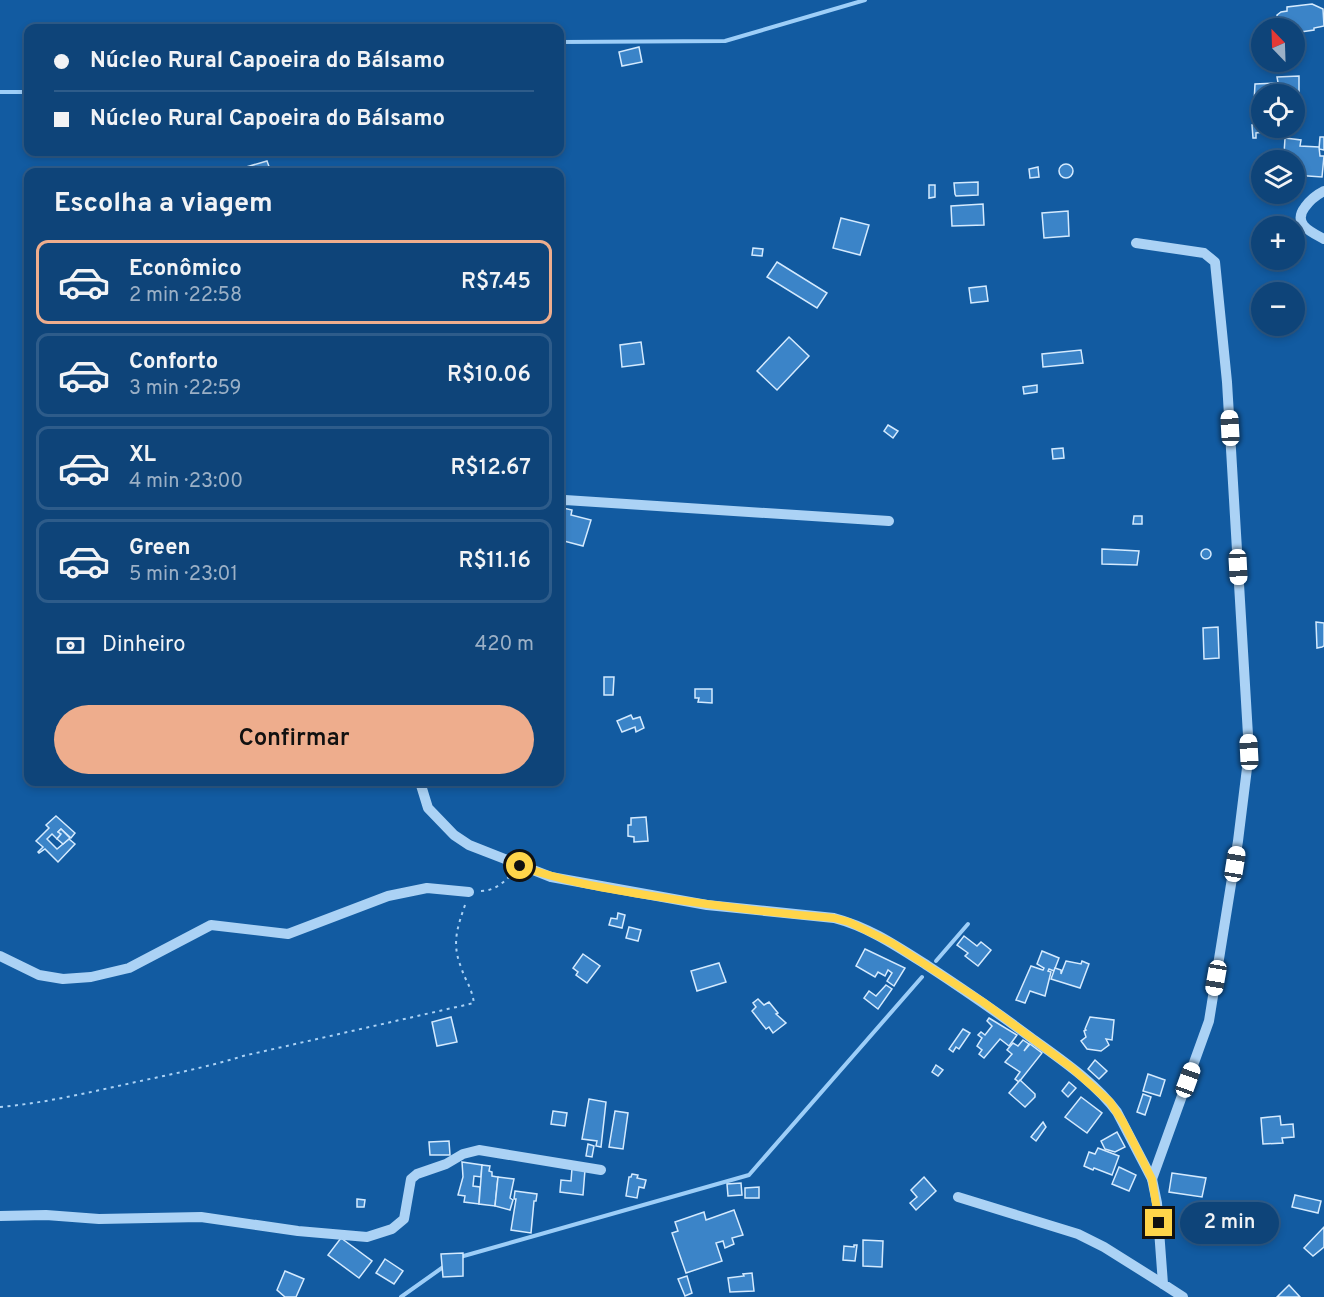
<!DOCTYPE html>
<html lang="pt">
<meta charset="utf-8">
<style>
body{margin:0;font-family:Overpass,sans-serif;background:#1c4e80;color:#f1f3f6;height:100vh;display:flex;flex-direction:column;font-size:22px;white-space:nowrap}
*{box-sizing:border-box;margin:0}
p{font-size:20px;color:#9bb0c6}
.icon{flex:none;width:33px;height:33px;fill:none;stroke:currentColor;stroke-width:2;stroke-linecap:round;stroke-linejoin:round}
.map{position:relative;flex:1;overflow:hidden}
.panel{position:absolute;left:24px;top:168px;width:540px;height:618px;display:flex;flex-direction:column;background:#0e4479;border-radius:12px;box-shadow:0 3px 9px #0003,0 0 0 2px #2e5c8a}
.panel>*{flex:none}
.top-card{position:absolute;left:24px;top:24px;width:540px;height:132px;border-radius:12px;box-shadow:0 3px 9px #0003,0 0 0 2px #2e5c8a;display:grid;align-content:center;height:132px;padding:0 30px;background:#0e4479}
.needle{width:39px;rotate:337deg}
.tools{position:absolute;left:1251px;top:18px;display:grid;gap:12px}
.tools a{display:grid;place-items:center;width:54px;height:54px;border-radius:50%;background:#0e4479;box-shadow:0 3px 9px #0003,0 0 0 2px #2e5c8a;font-size:30px}
.end{position:absolute;width:27px;height:27px;margin:-14px;border:8px solid #ffd54a;background:#111;box-shadow:0 0 0 3px #111}
.from{border-radius:50%}
.bubble{position:absolute;height:42px;border-radius:21px;background:#0e4479;box-shadow:0 3px 9px #0003,0 0 0 2px #2e5c8a;font-size:20px;font-weight:600;line-height:42px;text-align:center}
.car{position:absolute;width:18px;height:36px;margin:-18px -9px;border-radius:8px;box-shadow:0 0 4px 2px #0007;background:linear-gradient(#fff 24%,#345 0 40%,#fff 0 76%,#345 0 86%,#fff 0)}
.top-card b{display:flex;align-items:center;gap:21px;height:57px;font-size:22px}
.top-card b+b{border-top:2px solid #2e5c8a}
.top-card i{width:15px;height:15px;background:#f1f3f6}
ul{padding:0;list-style:none}
li{display:flex;align-items:center;gap:18px;height:84px;margin:0 12px 9px;padding:0 18px;border:3px solid #2e5c8a;border-radius:12px}
li div{flex:1}
li b{display:block;font-size:22px}
li em{font-style:normal;font-weight:600}
li.on{border-color:#eead8d}
li>.icon{width:54px;height:54px;stroke-width:1.5}
h2{padding:0 30px;font-size:27px;line-height:72px}
.pay{display:flex;align-items:center;gap:15px;height:66px;padding:0 30px;font-size:22px}
.pay p{margin-inline-start:auto}
.button{display:flex;gap:12px;margin-top:auto;padding:12px 30px}
.button a{flex:1;height:69px;border-radius:36px;background:#eead8d;color:#111;font-size:24px;font-weight:600;line-height:69px;text-align:center}
.map>svg:first-child{display:block}
</style>
<div class="map">
<svg width="1324" height="1297" viewBox="0 0 1324 1297">
<rect width="100%" height="100%" fill="#125ba1"/>
<g fill="none" stroke-linecap="round" stroke-linejoin="round">
<g stroke="#9dcef8" stroke-width="4">
<polyline points="560,42 725,41 865,0"/>
<polyline points="0,92 28,92"/>
<polyline points="936,961 968,924"/>
<polyline points="460,1257 749,1175 922,977"/>
<polyline points="401,1297 446,1265"/>
</g>
</g>
<g fill="#3b84c8" stroke="#d4eafe" stroke-width="1.5">
<polygon points="1312,4 1323,9 1324,26 1314,28 1314,30 1294,33 1294,28 1275,28 1274,24 1278,23 1277,15 1281,12 1287,11 1287,7"/>
<polygon points="639,47 642,62 622,66 619,52"/>
<polygon points="1299,76 1299,96 1280,94 1277,77"/>
<polygon points="1277,83 1278,94 1262,94 1262,122 1253,123 1255,84"/>
<polygon points="1262,124 1263,132 1256,133 1256,138 1253,138 1252,125"/>
<polygon points="1320,137 1324,137 1324,150 1319,149"/>
<polygon points="1285,138 1301,140 1300,146 1319,147 1320,156 1324,156 1322,177 1294,175 1294,160 1277,159 1278,153 1284,154"/>
<polygon points="267,161 271,172 247,172 246,167"/>
<circle cx="1066" cy="171" r="7"/>
<polygon points="1038,167 1039,177 1030,178 1029,169"/>
<polygon points="978,182 978,195 956,196 955,194 954,183"/>
<polygon points="929,185 935,185 935,197 929,198"/>
<polygon points="983,204 984,225 952,226 951,206"/>
<polygon points="1068,211 1069,236 1044,238 1042,213"/>
<polygon points="841,218 869,225 860,255 833,248"/>
<polygon points="753,248 763,249 762,256 752,255"/>
<polygon points="777,262 827,293 817,308 767,277"/>
<polygon points="986,286 988,301 971,303 969,288"/>
<polygon points="789,337 809,356 777,390 757,371"/>
<polygon points="641,342 644,364 622,367 620,345"/>
<polygon points="1081,350 1083,363 1043,367 1042,354"/>
<polygon points="1037,385 1037,392 1024,394 1023,387"/>
<polygon points="888,425 898,431 893,438 884,431"/>
<polygon points="1063,448 1064,458 1053,459 1052,449"/>
<polygon points="563,508 572,510 571,515 591,520 583,546 560,540 560,516"/>
<polygon points="1134,516 1142,516 1142,524 1133,524"/>
<circle cx="1206" cy="554" r="5"/>
<polygon points="1102,549 1139,551 1137,565 1102,564"/>
<polygon points="1316,622 1324,623 1324,646 1322,647 1317,648"/>
<polygon points="1218,627 1219,658 1204,659 1203,628"/>
<polygon points="604,677 614,677 613,695 604,695"/>
<polygon points="695,689 712,689 712,703 698,702 699,698 695,698"/>
<polygon points="631,715 633,719 640,717 644,728 636,732 635,727 622,732 617,721"/>
<polygon points="56,816 75,833 71,838 61,829 58,832 61,834 57,839 52,834 47,839 57,849 69,839 75,844 58,862 45,849 39,853 38,852 43,847 36,841 49,828 46,825"/>
<polygon points="646,817 648,841 634,842 634,837 628,836 628,825 631,825 631,818"/>
<polygon points="61,829 70,838 63,844 57,839 61,834 58,832"/>
<polygon points="618,913 625,915 622,928 609,925 611,918 617,919"/>
<polygon points="629,927 641,930 638,941 626,938"/>
<polygon points="964,936 977,946 981,942 991,950 978,966 965,956 968,953 957,945"/>
<polygon points="865,949 905,968 894,986 887,981 892,973 888,970 885,976 878,972 875,977 856,966"/>
<polygon points="1042,951 1059,958 1054,971 1049,969 1048,971 1051,972 1045,996 1030,991 1025,1003 1016,1000 1031,966 1043,970 1044,968 1037,964"/>
<polygon points="583,954 600,966 587,983 576,975 578,972 573,968"/>
<polygon points="1066,961 1081,964 1082,961 1089,964 1080,988 1051,979 1055,968 1061,970 1061,974"/>
<polygon points="719,963 726,982 697,991 691,971"/>
<polygon points="886,985 892,989 878,1009 864,998 869,991 876,996"/>
<polygon points="758,999 764,1005 769,1002 778,1013 776,1014 786,1023 773,1033 769,1027 766,1029 752,1011 756,1007 753,1003"/>
<polygon points="451,1017 457,1042 437,1046 432,1022"/>
<polygon points="1090,1017 1114,1020 1112,1040 1106,1039 1109,1045 1101,1051 1087,1049 1081,1041 1086,1037 1084,1031 1086,1030 1085,1029"/>
<polygon points="989,1018 1017,1035 1009,1046 1000,1039 984,1058 979,1054 982,1050 977,1046 982,1038 978,1035 981,1032 985,1035 992,1026 987,1021"/>
<polygon points="963,1029 970,1033 959,1049 956,1047 953,1052 949,1049"/>
<polygon points="1023,1040 1029,1044 1024,1051 1030,1044 1042,1053 1019,1082 1015,1079 1020,1072 1005,1062 1012,1054 1007,1050 1013,1043 1018,1046"/>
<polygon points="1095,1060 1107,1071 1099,1079 1088,1069"/>
<polygon points="936,1065 943,1070 938,1076 932,1072"/>
<polygon points="1148,1074 1165,1080 1160,1096 1143,1091"/>
<polygon points="1020,1080 1035,1094 1035,1097 1025,1107 1009,1093"/>
<polygon points="1069,1082 1076,1088 1068,1097 1062,1091"/>
<polygon points="1143,1094 1151,1097 1145,1115 1137,1112"/>
<polygon points="1081,1097 1102,1113 1087,1133 1065,1117"/>
<polygon points="589,1099 606,1102 601,1147 596,1146 597,1141 582,1139"/>
<polygon points="553,1111 567,1113 565,1126 551,1124"/>
<polygon points="615,1111 628,1113 623,1149 609,1147"/>
<polygon points="1280,1116 1281,1125 1293,1124 1294,1137 1282,1138 1283,1143 1263,1144 1261,1118"/>
<polygon points="1043,1122 1046,1127 1036,1141 1031,1137"/>
<polygon points="1117,1132 1125,1147 1115,1152 1105,1149 1101,1141"/>
<polygon points="449,1141 450,1155 430,1155 429,1142"/>
<polygon points="588,1144 594,1146 592,1157 586,1156"/>
<polygon points="1098,1148 1119,1156 1112,1175 1094,1168 1093,1170 1084,1166 1089,1152 1095,1154"/>
<polygon points="462,1162 482,1165 481,1177 474,1176 473,1186 480,1187 479,1204 464,1202 465,1196 458,1195 463,1177"/>
<polygon points="482,1165 490,1166 489,1171 492,1172 492,1176 498,1177 495,1206 479,1204"/>
<polygon points="1119,1167 1136,1175 1129,1191 1112,1184"/>
<polygon points="572,1168 585,1170 583,1195 560,1192 561,1180 571,1181"/>
<polygon points="1172,1173 1206,1178 1202,1197 1169,1192"/>
<polygon points="632,1174 638,1175 637,1178 646,1180 644,1188 639,1187 637,1198 626,1196 629,1177 631,1177"/>
<polygon points="498,1177 514,1179 510,1198 513,1200 510,1210 495,1206"/>
<polygon points="924,1177 936,1191 916,1210 910,1203 917,1197 911,1190"/>
<polygon points="741,1183 742,1195 728,1196 727,1184"/>
<polygon points="759,1187 759,1198 745,1198 745,1188"/>
<polygon points="515,1191 537,1194 536,1201 534,1201 531,1233 511,1230 516,1199 514,1199"/>
<polygon points="1295,1195 1321,1201 1318,1213 1292,1207"/>
<polygon points="357,1199 365,1200 364,1207 357,1207"/>
<polygon points="734,1210 743,1235 732,1238 734,1244 725,1248 723,1241 716,1243 722,1261 686,1273 672,1233 678,1231 675,1222 704,1212 706,1220"/>
<polygon points="1324,1227 1324,1247 1313,1256 1304,1248"/>
<polygon points="341,1238 372,1261 359,1278 328,1255"/>
<polygon points="863,1240 883,1241 882,1267 863,1266"/>
<polygon points="854,1245 857,1245 855,1261 843,1260 844,1246 854,1247"/>
<polygon points="463,1253 463,1276 443,1277 441,1254"/>
<polygon points="385,1259 403,1271 394,1284 376,1273"/>
<polygon points="285,1271 304,1279 296,1297 285,1297 277,1290"/>
<polygon points="752,1273 754,1291 730,1292 728,1278 744,1276 743,1274"/>
<polygon points="687,1276 692,1293 685,1296 678,1279"/>
<polygon points="1289,1285 1300,1297 1277,1297"/>
</g>
<g fill="none" stroke-linecap="round" stroke-linejoin="round">
<g stroke="#abd2f5" stroke-width="2" stroke-dasharray="3 4.5" stroke-linecap="butt">
<path d="M481 891C494 891 503 883 512 874"/>
<path d="M0 1107C46 1103 91 1092 136 1082 172 1074 208 1067 243 1056L474 1003C471 985 466 983 461 967 451 942 458 926 466 902"/>
</g>
<g stroke="#abd2f5" stroke-width="10">
<path d="M1324 191C1316 195 1310 200 1305 207 1292 224 1311 232 1324 239"/>
<polyline points="1136,243 1204,253 1215,262 1227,382 1249,752 1238,841 1209,1021 1152,1179"/>
<polyline points="560,501 565,500 889,521"/>
<path d="M420 782 428 808 454 835 469 845 551 877 707 905 834 918C869 927 898 947 928 966 963 989 997 1012 1030 1037 1060 1059 1095 1082 1117 1112L1152 1179 1157 1203 1163 1284 1183 1297"/>
<polyline points="0,956 39,975 63,979 91,977 129,968 211,925 288,934 388,896 427,888 469,892"/>
<polyline points="958,1197 1078,1234 1104,1247 1163,1284"/>
<polyline points="0,1216 46,1215 99,1219 201,1217 298,1231 367,1237 392,1229 404,1219 411,1179 417,1174 446,1164 463,1154 479,1150 601,1170"/>
</g>
</g>
<g fill="none" stroke-linecap="round" stroke-linejoin="round">
<path stroke="#ffd54a" stroke-width="8" d="M520 866C562 881 603 888 646 895 709 905 771 913 834 918L849 922 892 943 983 1002 1072 1068 1110 1102 1123 1122 1152 1179 1159 1223"/>
</g>
</svg>
<div class="tools">
<a><svg class="needle" viewBox="-14 -14 28 28"><path d="M0-13l5 13h-10z" fill="#e53935"/><path d="M0 13l5-13h-10z" fill="#9bb0c6"/></svg></a>
<a><svg class="icon" aria-label="locate" viewBox="0 0 24 24"><circle cx="12" cy="12" r="6"/><path d="M12 2v4M12 18v4M2 12h4M18 12h4"/></svg></a>
<a><svg class="icon" aria-label="layers" viewBox="0 0 24 24"><path d="M12 4l9 5-9 5-9-5zM3 14l9 5 9-5"/></svg></a>
<a>+</a>
<a>−</a>
</div>
<i class="end from" style="left:520px;top:866px"></i>
<i class="end" style="left:1159px;top:1223px"></i>
<div class="bubble" style="left:1180px;top:1202px;width:99px">2 min</div>
<i class="car" style="left:1230px;top:428px;rotate:357deg"></i>
<i class="car" style="left:1238px;top:567px;rotate:177deg"></i>
<i class="car" style="left:1249px;top:752px;rotate:357deg"></i>
<i class="car" style="left:1235px;top:864px;rotate:9deg"></i>
<i class="car" style="left:1216px;top:978px;rotate:190deg"></i>
<i class="car" style="left:1188px;top:1080px;rotate:20deg"></i>
<div class="top-card">
<b><i class="from"></i>Núcleo Rural Capoeira do Bálsamo</b>
<b><i></i>Núcleo Rural Capoeira do Bálsamo</b>
</div>
<section class="panel">
<h2>Escolha a viagem</h2>
<ul>
<li class="on"><svg class="icon" aria-label="car" viewBox="0 0 24 24"><path d="M5 17H2v-5l4-1 3-4h7l3 4 3 1v5h-3M9 17h6M6 11h13"/><circle cx="7" cy="17" r="2"/><circle cx="17" cy="17" r="2"/></svg><div><b>Econômico</b><p>2 min · 22:58</p></div><em>R$7.45</em></li>
<li><svg class="icon" aria-label="car" viewBox="0 0 24 24"><path d="M5 17H2v-5l4-1 3-4h7l3 4 3 1v5h-3M9 17h6M6 11h13"/><circle cx="7" cy="17" r="2"/><circle cx="17" cy="17" r="2"/></svg><div><b>Conforto</b><p>3 min · 22:59</p></div><em>R$10.06</em></li>
<li><svg class="icon" aria-label="car" viewBox="0 0 24 24"><path d="M5 17H2v-5l4-1 3-4h7l3 4 3 1v5h-3M9 17h6M6 11h13"/><circle cx="7" cy="17" r="2"/><circle cx="17" cy="17" r="2"/></svg><div><b>XL</b><p>4 min · 23:00</p></div><em>R$12.67</em></li>
<li><svg class="icon" aria-label="car" viewBox="0 0 24 24"><path d="M5 17H2v-5l4-1 3-4h7l3 4 3 1v5h-3M9 17h6M6 11h13"/><circle cx="7" cy="17" r="2"/><circle cx="17" cy="17" r="2"/></svg><div><b>Green</b><p>5 min · 23:01</p></div><em>R$11.16</em></li>
</ul>
<div class="pay"><svg class="icon" aria-label="cash" viewBox="0 0 24 24"><path d="M3 7h18v10H3z"/><circle cx="12" cy="12" r="2"/></svg>Dinheiro<p>420 m</p></div>
<div class="button"><a>Confirmar</a></div>
</section>
</div>
